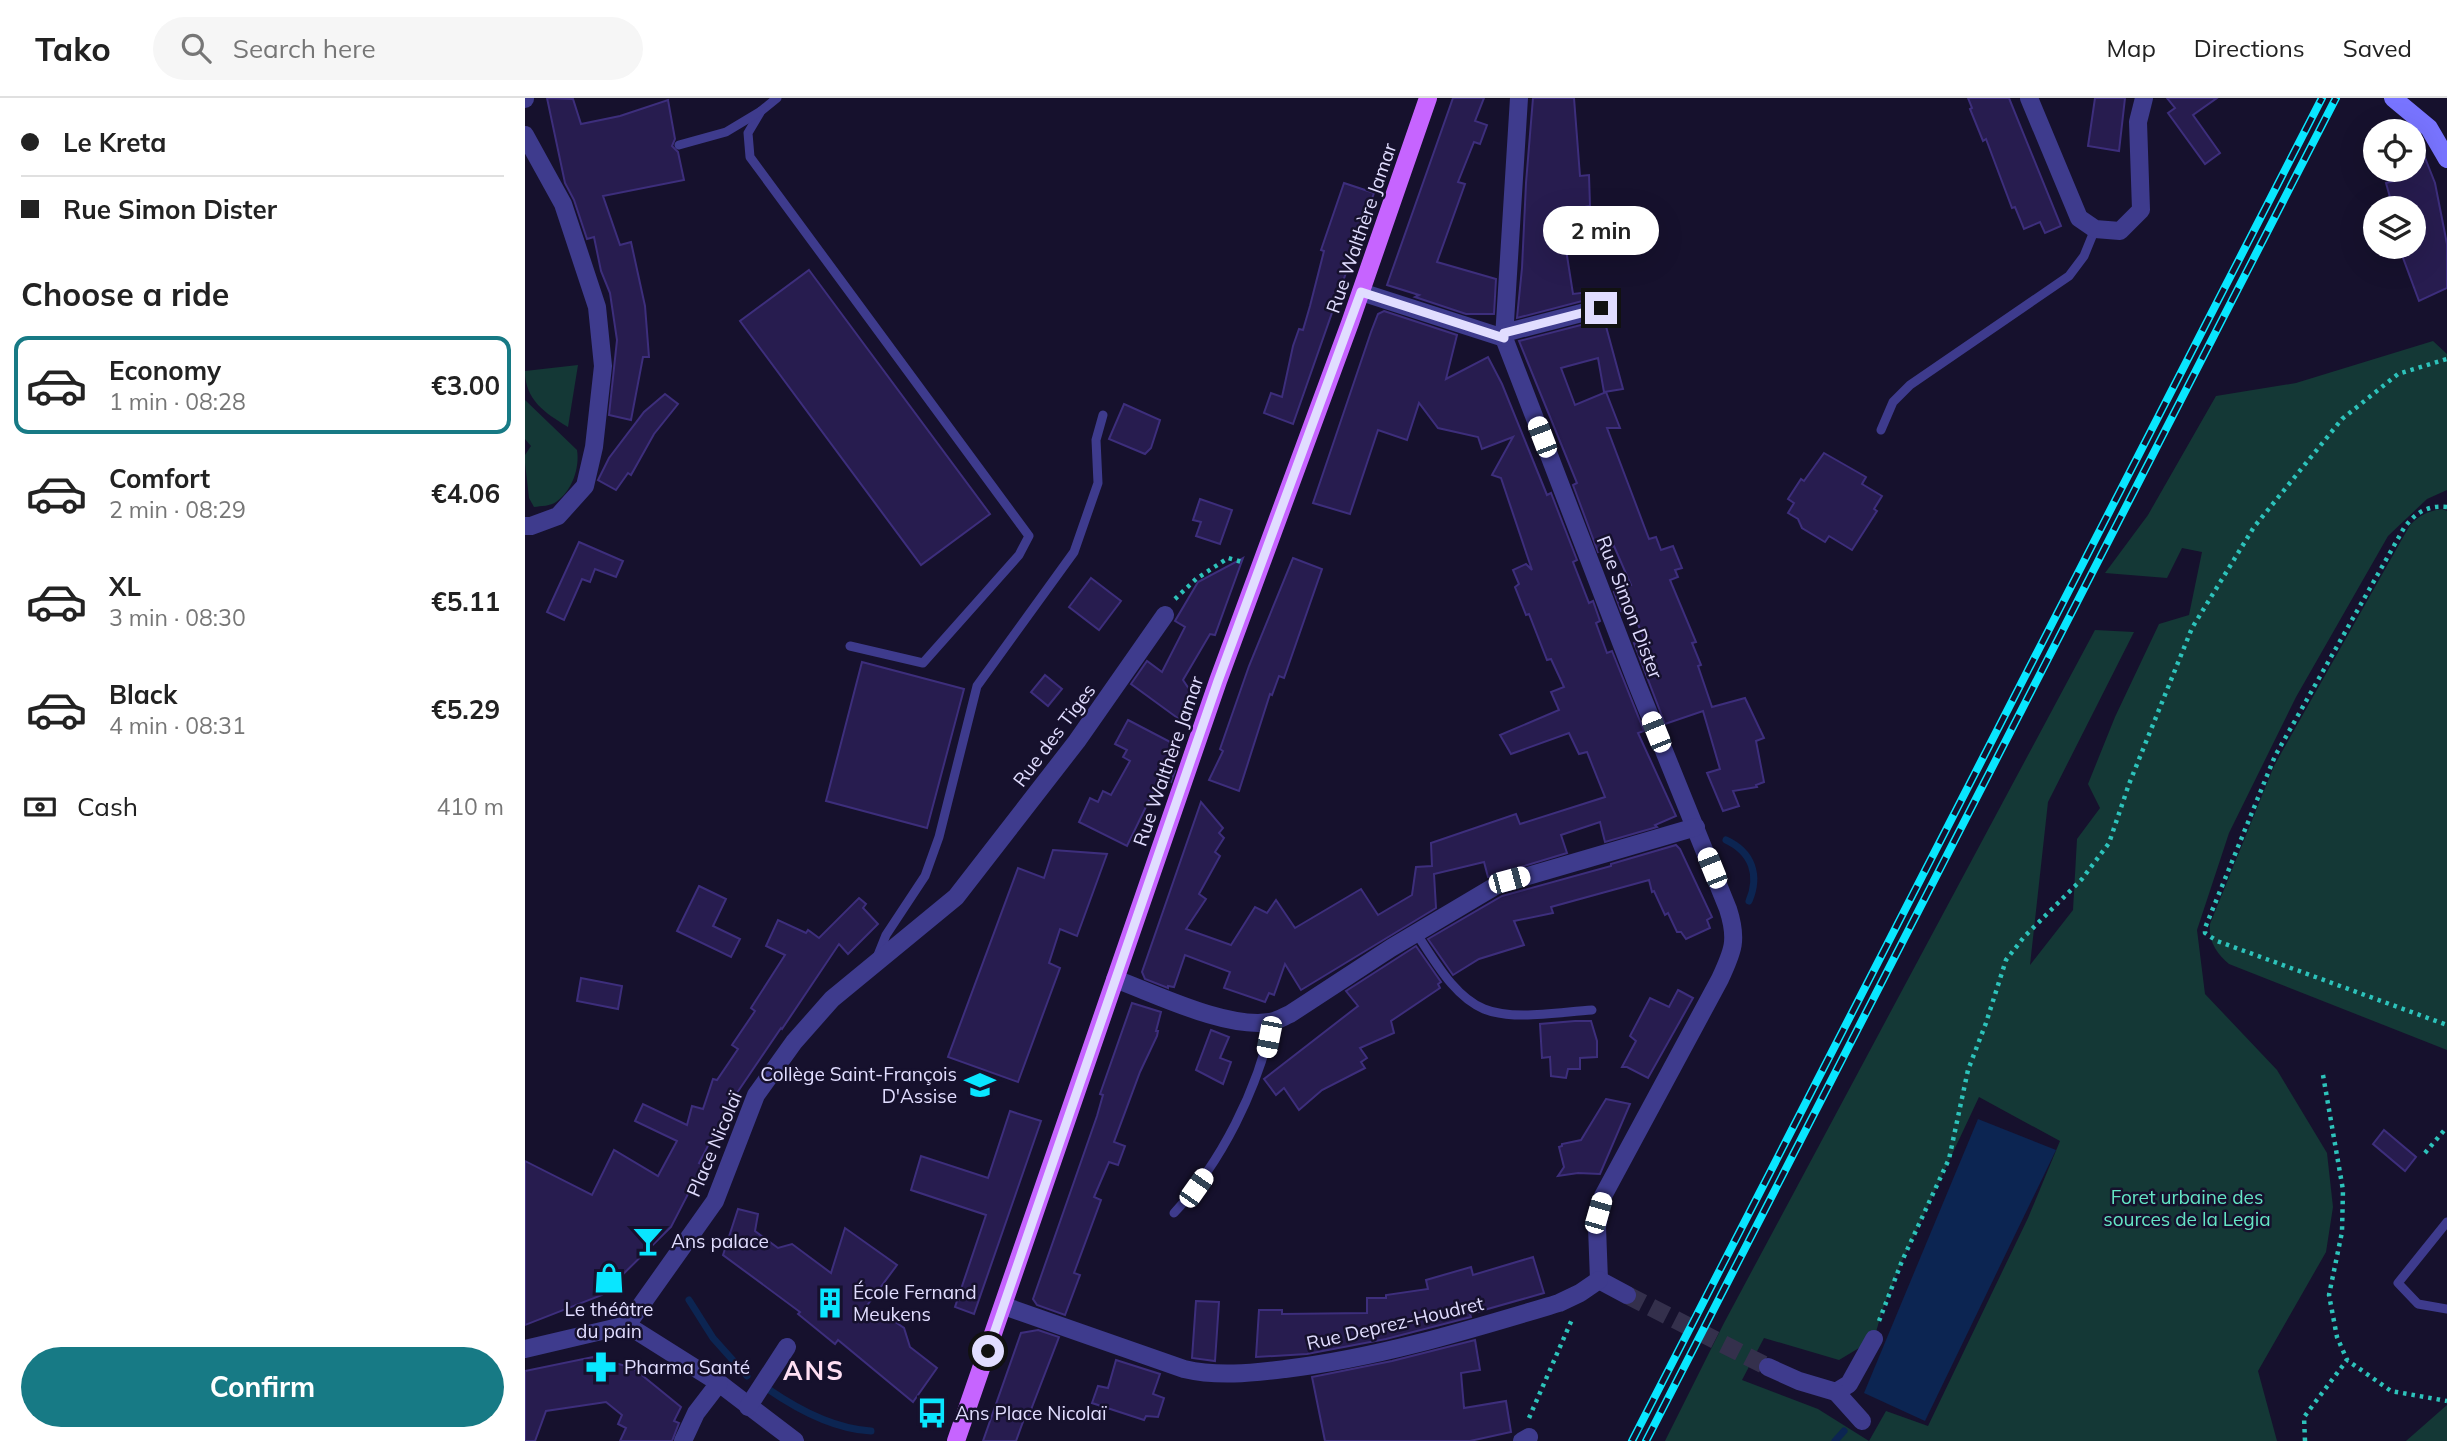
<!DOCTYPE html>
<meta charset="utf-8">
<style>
body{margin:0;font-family:Mulish,sans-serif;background:#f6f6f6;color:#222;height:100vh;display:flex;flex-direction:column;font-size:26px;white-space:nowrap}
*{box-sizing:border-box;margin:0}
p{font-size:23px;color:#767676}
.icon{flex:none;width:38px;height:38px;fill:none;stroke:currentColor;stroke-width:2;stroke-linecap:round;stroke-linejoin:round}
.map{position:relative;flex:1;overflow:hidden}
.sheet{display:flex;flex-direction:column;background:#fff;width:525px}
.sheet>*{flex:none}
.hud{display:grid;align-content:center;height:154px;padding:0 21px;background:#fff}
.tools{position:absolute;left:1838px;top:21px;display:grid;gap:14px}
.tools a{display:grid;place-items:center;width:63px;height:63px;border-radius:50%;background:#fff;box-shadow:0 7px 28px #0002;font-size:35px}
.end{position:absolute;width:32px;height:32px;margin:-16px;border:9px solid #e1ddff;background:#111;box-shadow:0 0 0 4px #111}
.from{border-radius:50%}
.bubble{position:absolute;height:49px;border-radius:24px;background:#fff;box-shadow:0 7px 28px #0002;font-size:23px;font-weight:700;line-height:49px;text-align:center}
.car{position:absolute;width:21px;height:42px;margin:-21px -10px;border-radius:9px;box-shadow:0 0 5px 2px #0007;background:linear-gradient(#fff 24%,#345 0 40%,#fff 0 76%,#345 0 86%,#fff 0)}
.hud b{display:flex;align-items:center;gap:24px;height:66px;font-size:26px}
.hud b+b{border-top:2px solid #e0e0e0}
.hud i{width:18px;height:18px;background:#222}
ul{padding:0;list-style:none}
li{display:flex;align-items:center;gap:21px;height:98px;margin:0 14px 10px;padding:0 7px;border:4px solid transparent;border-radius:14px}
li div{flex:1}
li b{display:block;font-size:26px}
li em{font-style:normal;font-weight:700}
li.selected{border-color:#177a85}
li>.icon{width:63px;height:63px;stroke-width:1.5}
h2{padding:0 21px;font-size:32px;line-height:84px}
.pay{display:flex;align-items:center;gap:18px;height:77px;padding:0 21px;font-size:26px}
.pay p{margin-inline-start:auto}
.cta{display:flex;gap:14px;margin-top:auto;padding:14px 21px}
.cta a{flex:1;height:80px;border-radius:42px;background:#177a85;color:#fff;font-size:28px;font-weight:700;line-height:80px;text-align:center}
header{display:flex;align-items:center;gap:42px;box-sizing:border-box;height:98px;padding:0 35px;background:#fff;border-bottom:2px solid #e0e0e0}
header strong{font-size:33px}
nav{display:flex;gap:38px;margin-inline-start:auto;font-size:24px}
.search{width:490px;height:63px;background:#f6f6f6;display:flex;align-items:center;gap:18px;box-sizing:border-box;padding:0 24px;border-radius:38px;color:#767676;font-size:26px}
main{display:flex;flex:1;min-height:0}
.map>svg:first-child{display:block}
</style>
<header>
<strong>Tako</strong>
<div class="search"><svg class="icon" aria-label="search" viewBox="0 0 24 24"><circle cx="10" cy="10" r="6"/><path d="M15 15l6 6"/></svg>Search here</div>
<nav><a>Map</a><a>Directions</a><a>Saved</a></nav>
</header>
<main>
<section class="sheet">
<div class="hud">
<b><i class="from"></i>Le Kreta</b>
<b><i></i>Rue Simon Dister</b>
</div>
<h2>Choose a ride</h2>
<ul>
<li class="selected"><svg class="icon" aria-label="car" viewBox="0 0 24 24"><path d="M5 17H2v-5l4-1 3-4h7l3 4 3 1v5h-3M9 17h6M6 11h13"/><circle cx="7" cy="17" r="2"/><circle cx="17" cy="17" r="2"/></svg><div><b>Economy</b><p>1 min · 08:28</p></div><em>€3.00</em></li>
<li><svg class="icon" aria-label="car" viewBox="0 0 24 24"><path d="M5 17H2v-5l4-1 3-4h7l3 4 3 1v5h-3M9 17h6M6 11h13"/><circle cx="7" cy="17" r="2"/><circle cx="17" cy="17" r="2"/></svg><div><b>Comfort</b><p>2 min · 08:29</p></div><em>€4.06</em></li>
<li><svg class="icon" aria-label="car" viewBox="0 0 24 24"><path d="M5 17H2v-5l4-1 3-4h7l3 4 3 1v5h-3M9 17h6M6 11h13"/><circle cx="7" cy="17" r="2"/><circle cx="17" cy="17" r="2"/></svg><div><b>XL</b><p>3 min · 08:30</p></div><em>€5.11</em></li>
<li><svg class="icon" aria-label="car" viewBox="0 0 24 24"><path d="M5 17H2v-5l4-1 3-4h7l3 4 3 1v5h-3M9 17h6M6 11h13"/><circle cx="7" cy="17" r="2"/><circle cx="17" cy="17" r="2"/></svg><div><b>Black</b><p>4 min · 08:31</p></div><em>€5.29</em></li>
</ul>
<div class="pay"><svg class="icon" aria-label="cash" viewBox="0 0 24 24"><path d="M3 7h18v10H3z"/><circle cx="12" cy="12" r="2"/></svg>Cash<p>410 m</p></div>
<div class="cta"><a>Confirm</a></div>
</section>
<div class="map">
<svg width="1922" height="1343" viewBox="0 0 1922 1343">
<rect width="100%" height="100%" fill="#16112d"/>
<g fill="#143836" fill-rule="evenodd">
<path d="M1908 243 1922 256V392L1902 401 1863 438 1771 599 1704 735 1672 832 1680 896 1752 972 1802 1055 1808 1109 1801 1154 1733 1273 1752 1343H1140L1199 1225 1570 532 1609 534 1523 704 1505 867 1548 812 1552 741 1575 710 1563 686 1590 619 1634 526 1664 517 1677 454 1657 450 1642 480 1580 475 1623 417 1691 298 1771 285ZM1454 999 1535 1043 1503 1120 1403 1328 1361 1313 1344 1343 1293 1311 1217 1282 1239 1240 1314 1262 1349 1241 1357 1213 1377 1163Z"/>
<path d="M53 267 43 329C20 315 0 302 0 273Z"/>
<path d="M0 302 52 352C55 370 47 393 31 404 26 408 16 408 9 409L4 400 0 365V357L6 348 0 341Z"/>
<path d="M1917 411 1922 413V952L1704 866C1692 856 1683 843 1685 826L1749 668 1759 650 1885 427C1895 417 1903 413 1917 411Z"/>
<polygon points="1922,1307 1922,1343 1881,1343"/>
</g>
<polygon fill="#0c2552" points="1453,1021 1531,1052 1400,1323 1339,1295"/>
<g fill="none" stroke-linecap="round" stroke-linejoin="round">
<g stroke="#0c2552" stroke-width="7">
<path d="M1201 742C1227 754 1235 777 1224 803"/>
<polyline points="164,1202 188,1240 222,1278"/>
<path d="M243 1291C272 1311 309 1331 346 1333"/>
<polyline points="1310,1343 1319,1333"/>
</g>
</g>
<g fill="#271c4f" stroke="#3d2e7c" stroke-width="2">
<polygon points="22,0 48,1 56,26 95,18 143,2 150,41 147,48 153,54 159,82 78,98 95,147 106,144 120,208 124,259 118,259 106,322 84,317 92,242 85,195 76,173 69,139 62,141 49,102 40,85"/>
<polygon points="928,0 959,0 950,23 962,27 955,46 949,44 933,84 940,86 912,164 971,181 969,216 941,216 890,199 894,197 862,187"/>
<polygon points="1008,0 1049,0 1055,78 1064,77 1065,108 1048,111 1056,143 1040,145 1048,196 1064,194 1065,201 992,220 997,170 1001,85"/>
<polygon points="1443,0 1484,0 1536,128 1520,135 1515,124 1499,131 1490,109 1487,110 1461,41 1458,43 1445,11 1447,10"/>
<polygon points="1570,0 1600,0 1594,53 1563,48"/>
<polygon points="1642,0 1692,0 1668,17 1695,55 1680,66 1643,15 1650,10"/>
<polygon points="1889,32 1910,85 1922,146 1922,190 1894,203 1877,157 1883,155 1880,149 1888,149 1888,110 1868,110 1861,85 1869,83 1866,72 1888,72"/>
<polygon points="819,85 849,95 768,326 739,315 746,295 757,299 768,248 774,231 778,232 785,208 799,153 796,152"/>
<polygon points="284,172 465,416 396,467 215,223"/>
<polygon points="859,213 932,237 921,281 963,259 977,286 1022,397 1026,395 1052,462 1048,464 1064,505 1068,503 1075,523 1071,525 1082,555 1087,553 1119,633 1113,635 1151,718 1130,727 1132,729 1080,744 1075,724 1036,737 1042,755 963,779 959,764 909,776 911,810 776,892 760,866 749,897 744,895 740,904 699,890 705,874 660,857 649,889 643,888 643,890 620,881 617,874 676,704 698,730 694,735 699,740 690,754 695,758 674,796 681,801 661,831 706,847 730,809 742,815 751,802 770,830 836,791 853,817 887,797 891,769 907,768 906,745 991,716 995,726 1080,699 1062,654 1054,656 1044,635 986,656 975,637 1034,612 1026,594 1039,589 1026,561 1022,562 1004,516 1001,517 990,489 994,486 988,472 1001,466 1007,472 976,380 967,377 988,339 957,351 953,339 913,330 894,305 882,342 853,332 825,416 788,405 846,234 853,216"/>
<polygon points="1079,221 1098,291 1079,294 1073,260 1036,270 1050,307 1081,294 1095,330 1082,330 1124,441 1131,439 1136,452 1148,448 1157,470 1150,472 1153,479 1145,482 1171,544 1167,545 1176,567 1173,568 1187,609 1220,600 1239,640 1231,643 1239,684 1231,687 1232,689 1208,693 1214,708 1198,713 1182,675 1195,671 1178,613 1140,626 1109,545 1119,541 1106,509 1096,513 1089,494 1106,487 1089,448 1073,454 1048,387 1052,385 994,243"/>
<polygon points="140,296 153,306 129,336 106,377 103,375 91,392 73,382 84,360 119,314"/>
<polygon points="599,306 635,322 626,350 620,356 584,341"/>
<polygon points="1299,355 1341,379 1337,386 1357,398 1349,411 1352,413 1327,452 1304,438 1300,444 1277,430 1273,421 1263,415 1269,405 1263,401 1276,381 1279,383"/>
<polygon points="675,401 707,412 695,446 671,438 676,424 668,422"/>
<polygon points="54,444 98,463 91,479 70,471 65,484 57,481 39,522 22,514"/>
<polygon points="718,460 690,537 685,536 658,582 668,597 658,624 606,586 622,563 637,574 660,529 650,523 673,484"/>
<polygon points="768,460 797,471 759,580 754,578 747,597 745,596 714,693 684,682 698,653 695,651 724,568"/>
<polygon points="566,480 596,503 574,532 544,509"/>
<polygon points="337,564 439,591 402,730 301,703"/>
<polygon points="520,577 537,591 523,608 506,594"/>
<polygon points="603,622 651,647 644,667 650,673 646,684 636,678 602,748 554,724 565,700 573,704 578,693 586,697 605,663 598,659 602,652 590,646"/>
<polygon points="1151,747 1155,751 1187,819 1182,822 1185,830 1161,841 1156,834 1152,834 1143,815 1140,817 1129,793 1127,794 1124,782 1026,809 1028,815 989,823 999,847 954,861 928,877 903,841 977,798 1086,768 1086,766"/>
<polygon points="528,752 582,756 552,838 535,831 524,865 535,870 493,984 423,959 493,770 519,780"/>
<polygon points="174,788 201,801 188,828 215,841 206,859 152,833"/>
<polygon points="334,800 341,806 338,810 353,826 323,856 314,846 257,931 256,930 197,1017 199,1017 174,1065 178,1067 146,1129 77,1197 0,1227 0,1063 67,1097 89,1052 133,1078 152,1043 110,1023 118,1006 162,1027 167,1008 178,1011 188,981 192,982 213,951 207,947 230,913 226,910 260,857 241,848 253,822 281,835 283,832 294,840"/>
<polygon points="891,848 916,884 913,886 915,890 866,923 869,935 835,950 842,960 836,964 840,970 797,992 774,1012 759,990 751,997 739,981 833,908 821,893"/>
<polygon points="56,880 97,888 93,911 52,903"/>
<polygon points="1153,892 1168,900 1123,980 1102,969 1097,969 1111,943 1105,938 1125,900 1144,909"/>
<polygon points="607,905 636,914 631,933 633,933 632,938 615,974 589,1044 600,1048 593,1067 584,1064 569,1099 576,1102 549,1175 555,1177 540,1217 512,1207 508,1201 572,1018 578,997 575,996"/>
<polygon points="1050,923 1066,923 1072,943 1072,959 1055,960 1055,971 1043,971 1041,980 1026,978 1025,959 1017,960 1015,926"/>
<polygon points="686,932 704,939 695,960 706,964 698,986 671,972"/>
<polygon points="1081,1001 1105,1006 1075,1076 1053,1075 1033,1078 1039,1069 1034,1049 1037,1048 1037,1046 1056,1042"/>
<polygon points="485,1013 516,1023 449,1216 430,1209 461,1117 386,1092 396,1058 463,1080"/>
<polygon points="1859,1032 1891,1059 1880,1073 1848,1046"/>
<polygon points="213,1111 233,1116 230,1133 253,1150 267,1146 306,1175 320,1130 372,1167 332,1221 363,1219 379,1230 385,1249 412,1270 388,1304 313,1242 310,1246 273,1216 275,1214 198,1157"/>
<polygon points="1008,1159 1019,1195 945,1216 946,1219 861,1241 782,1256 731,1259 734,1212 757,1212 757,1216 842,1215 842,1200 861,1200 861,1197 903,1191 901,1182 946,1169 948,1177"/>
<polygon points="671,1203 694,1204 690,1263 667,1260"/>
<polygon points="513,1232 534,1239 502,1322 499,1321 491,1343 458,1343 496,1235"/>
<polygon points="950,1242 955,1272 936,1275 939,1310 981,1303 986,1334 945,1343 800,1343 787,1279 867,1263"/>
<polygon points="68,1259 108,1270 156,1309 149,1323 154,1325 147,1343 95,1343 101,1330 93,1326 97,1317 81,1304 21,1313 10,1343 0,1343 0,1273"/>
<polygon points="591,1262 635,1276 628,1296 639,1300 633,1319 621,1318 619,1322 567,1305 573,1288 583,1290"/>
</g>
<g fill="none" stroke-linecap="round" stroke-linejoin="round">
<polyline stroke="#34304c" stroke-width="18" stroke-dasharray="18 9" stroke-linecap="butt" points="1102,1197 1243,1269"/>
<g stroke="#2dc3bb" stroke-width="4.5" stroke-dasharray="3.5 5" stroke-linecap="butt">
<path d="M1922 409C1903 407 1891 414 1879 430L1750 658 1680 830V835L1692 843 1922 927"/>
<polyline points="650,501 671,481 703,460 717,464"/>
<polyline points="1798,977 1818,1092 1817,1134 1804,1197 1812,1239 1822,1262"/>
<polyline points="1900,1055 1922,1029"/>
<polyline points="1354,1223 1377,1163 1424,1061 1443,972 1461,925 1481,862 1499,839 1557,781 1584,745 1604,686 1667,530 1729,429 1817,321 1873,276 1922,261"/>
<polyline points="1004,1320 1048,1219"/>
<polyline points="1780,1343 1779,1319 1822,1262 1866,1293 1922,1303"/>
</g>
<g stroke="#3e3b8d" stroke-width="9">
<polyline points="252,0 236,13 223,35 225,59 504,438 494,457 398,565 325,548"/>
<polyline points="154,47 201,34 236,13"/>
<polyline points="1356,332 1368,304 1385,287 1544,178 1559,158 1570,131"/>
<path d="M891 835C909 861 928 898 959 911 988 923 1035 914 1067 912"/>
<polyline points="351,862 361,837 400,778 414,739 452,588 549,454 573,385 571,342 578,317"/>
<path d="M649 1115C696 1065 733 991 747 924"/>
<polyline points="1922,1124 1873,1185 1893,1206 1922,1211"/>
</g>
<g stroke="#3e3b8d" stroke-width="18">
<path d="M994 0 979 240 1112 586 1203 811C1213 842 1208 853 1195 881L1078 1098 1072 1129 1074 1182"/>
<polyline points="1504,0 1554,120 1570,131 1595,133 1616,112 1613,24 1619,0"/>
<polyline points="0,1 0,0"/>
<polyline points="0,37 38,106 72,209 78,268 69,349 60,388 33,418 6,428 0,428"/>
<polyline points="836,194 979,240"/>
<polyline points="979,235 1076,210"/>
<path d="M590 881C631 896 701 931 745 924 752 923 758 919 765 916L866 850 972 787 1171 729"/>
<polyline points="1074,1182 1102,1197"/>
<path d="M479 1208 659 1271C693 1279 726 1275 760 1271 853 1260 944 1232 1034 1205L1055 1195 1074 1182"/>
<polyline points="102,1227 194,1285 270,1343"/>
<polyline points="0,1251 102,1227 190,1103 231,997 269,944 307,901 431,799 552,643 640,517"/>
<polyline points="1243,1269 1274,1283 1311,1294 1324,1286 1349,1241"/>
<polyline points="1311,1294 1337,1323"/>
<polyline points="223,1309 262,1249"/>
<polyline points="158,1343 171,1315 194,1285"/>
<polyline points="997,1343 1004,1339"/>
</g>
<polyline stroke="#7874ff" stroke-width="18" points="1868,0 1904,30 1922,61"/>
<polyline stroke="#c664ff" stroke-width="18" points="431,1343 693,583 825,225 903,0"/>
<g stroke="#09e6ff" stroke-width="8">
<g id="rail">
<polyline points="1107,1343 1797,0"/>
<polyline points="1121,1343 1811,0"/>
</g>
</g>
<use href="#rail" stroke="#16112d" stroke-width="5" stroke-dasharray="16" stroke-linecap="butt"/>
</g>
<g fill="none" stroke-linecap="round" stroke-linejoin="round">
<polyline stroke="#e1ddff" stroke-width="9" points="463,1253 693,583 836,194 979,240 979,235 1076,210"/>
</g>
<defs>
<g id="school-bare" transform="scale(2.415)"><path d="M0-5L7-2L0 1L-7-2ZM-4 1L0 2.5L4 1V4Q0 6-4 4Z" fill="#09e6ff" stroke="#16112d" stroke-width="2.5" paint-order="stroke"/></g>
<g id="bar-bare" transform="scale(2.415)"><path d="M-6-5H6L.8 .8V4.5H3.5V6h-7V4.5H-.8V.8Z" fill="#09e6ff" stroke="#16112d" stroke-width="2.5" paint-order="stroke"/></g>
<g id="shop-bare" transform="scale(2.415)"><path d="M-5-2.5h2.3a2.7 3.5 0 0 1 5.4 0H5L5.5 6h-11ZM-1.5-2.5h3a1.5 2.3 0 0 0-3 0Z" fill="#09e6ff" stroke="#16112d" stroke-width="2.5" paint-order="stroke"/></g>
<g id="building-bare" transform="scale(2.415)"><path d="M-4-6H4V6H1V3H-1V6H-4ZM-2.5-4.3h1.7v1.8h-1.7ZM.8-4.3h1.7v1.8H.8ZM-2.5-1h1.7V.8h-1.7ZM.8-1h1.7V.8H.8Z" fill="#09e6ff" stroke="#16112d" stroke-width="2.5" paint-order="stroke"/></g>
<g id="pharmacy-bare" transform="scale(2.415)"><path d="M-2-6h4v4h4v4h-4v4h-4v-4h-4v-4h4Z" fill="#09e6ff" stroke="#16112d" stroke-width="2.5" paint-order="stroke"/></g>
<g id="bus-bare" transform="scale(2.415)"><path d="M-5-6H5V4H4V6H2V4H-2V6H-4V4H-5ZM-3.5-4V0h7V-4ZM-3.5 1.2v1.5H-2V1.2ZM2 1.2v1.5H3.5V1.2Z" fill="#09e6ff" stroke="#16112d" stroke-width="2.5" paint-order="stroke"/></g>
</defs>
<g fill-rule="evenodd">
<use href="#school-bare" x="455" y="987"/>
<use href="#bar-bare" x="123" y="1143"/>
<use href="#shop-bare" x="84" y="1180"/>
<use href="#building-bare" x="305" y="1205"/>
<use href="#pharmacy-bare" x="76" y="1269"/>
<use href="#bus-bare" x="407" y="1315"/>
</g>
<g text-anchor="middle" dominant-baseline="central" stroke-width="5" stroke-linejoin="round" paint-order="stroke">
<g font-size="19" fill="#e1ddff" stroke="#16112d">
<text transform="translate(836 130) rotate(-71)">Rue Walthère Jamar</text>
<text transform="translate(1105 509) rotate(69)">Rue Simon Dister</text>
<text transform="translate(529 637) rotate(-53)">Rue des Tiges</text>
<text transform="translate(643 663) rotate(-71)">Rue Walthère Jamar</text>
<text transform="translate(189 1046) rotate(-67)">Place Nicolaï</text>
<text transform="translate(870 1225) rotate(-13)">Rue Deprez-Houdret</text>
</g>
<g font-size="19" fill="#e1ddff" stroke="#16112d" text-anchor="start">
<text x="432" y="976" text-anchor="end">Collège Saint-François<tspan x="432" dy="22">D'Assise</tspan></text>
<text x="146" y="1143">Ans palace</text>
<text x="328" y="1194">École Fernand<tspan x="328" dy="22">Meukens</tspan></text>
<text x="84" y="1211" text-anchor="middle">Le théâtre<tspan x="84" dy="22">du pain</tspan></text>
<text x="99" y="1269">Pharma Santé</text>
<text x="430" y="1315">Ans Place Nicolaï</text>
</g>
<g font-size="19" fill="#64e5c5" stroke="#16112d">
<text x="1662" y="1099">Foret urbaine des<tspan x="1662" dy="22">sources de la Legia</tspan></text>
</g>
<g font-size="26" font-weight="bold" letter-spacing="2" fill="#ffdff3" stroke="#16112d">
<text x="289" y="1272">ANS</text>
</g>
</g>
</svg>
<div class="tools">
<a><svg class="icon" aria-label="locate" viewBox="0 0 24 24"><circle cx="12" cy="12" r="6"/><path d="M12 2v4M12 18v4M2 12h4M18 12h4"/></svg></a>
<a><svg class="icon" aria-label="layers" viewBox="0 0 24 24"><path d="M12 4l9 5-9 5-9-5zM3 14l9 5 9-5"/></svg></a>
</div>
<i class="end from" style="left:463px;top:1253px"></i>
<i class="end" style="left:1076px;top:210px"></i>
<div class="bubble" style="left:1018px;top:108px;width:116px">2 min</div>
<i class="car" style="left:1017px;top:339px;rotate:339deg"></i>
<i class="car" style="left:1131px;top:634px;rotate:338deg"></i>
<i class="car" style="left:1187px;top:770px;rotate:338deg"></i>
<i class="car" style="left:984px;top:782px;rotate:75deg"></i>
<i class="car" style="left:744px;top:939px;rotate:191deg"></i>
<i class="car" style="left:671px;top:1090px;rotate:35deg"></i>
<i class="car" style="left:1073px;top:1115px;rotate:16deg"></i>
</div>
</main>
